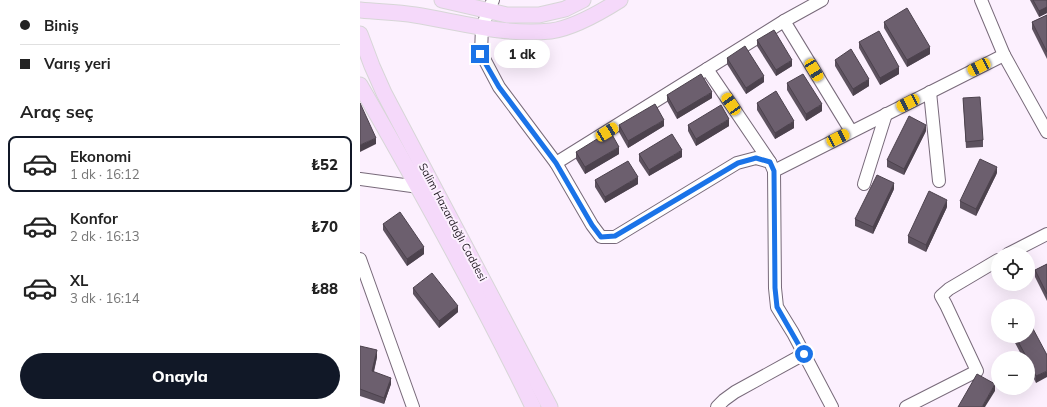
<!DOCTYPE html>
<html lang="tr">
<meta charset="utf-8">
<style>
body{margin:0;font-family:Mulish,sans-serif;background:#f6f6f6;color:#222;height:100vh;display:flex;flex-direction:column;font-size:15px;white-space:nowrap}
*{box-sizing:border-box;margin:0}
p{font-size:13px;color:#767676}
.icon{flex:none;width:22px;height:22px;fill:none;stroke:currentColor;stroke-width:2;stroke-linecap:round;stroke-linejoin:round}
.map{position:relative;flex:1;overflow:hidden}
.details{display:flex;flex-direction:column;background:#fff;width:360px}
.details>*{flex:none}
.top-card{display:grid;align-content:center;height:88px;padding:0 20px;background:#fff}
.tools{position:absolute;left:631px;top:247px;display:grid;gap:8px}
.tools a{display:grid;place-items:center;width:44px;height:44px;border-radius:50%;background:#fff;box-shadow:0 4px 16px #0002;font-size:20px}
.end{position:absolute;width:18px;height:18px;margin:-9px;border:5px solid #1a73e8;background:#fff;box-shadow:0 0 0 2px #fff}
.from{border-radius:50%}
.bubble{position:absolute;height:28px;border-radius:14px;background:#fff;box-shadow:0 4px 16px #0002;font-size:13px;font-weight:800;line-height:28px;text-align:center}
.car{position:absolute;width:12px;height:24px;margin:-12px -6px;border-radius:5px;box-shadow:0 0 3px 1px #0007;background:linear-gradient(#f5c518 24%,#345 0 40%,#f5c518 0 76%,#345 0 86%,#f5c518 0)}
.top-card b{display:flex;align-items:center;gap:14px;height:38px;font-size:15px}
.top-card b+b{border-top:1px solid #e0e0e0}
.top-card i{width:10px;height:10px;background:#222}
ul{padding:0;list-style:none}
li{display:flex;align-items:center;gap:12px;height:56px;margin:0 8px 6px;padding:0 12px;border:2px solid transparent;border-radius:8px}
li div{flex:1}
li b{display:block;font-size:15px}
li em{font-style:normal;font-weight:800}
li.selected{border-color:#111827}
li>.icon{width:36px;height:36px;stroke-width:1.5}
h2{padding:0 20px;font-size:18px;line-height:48px}
.cta{display:flex;gap:8px;margin-top:auto;padding:8px 20px}
.cta a{flex:1;height:46px;border-radius:24px;background:#111827;color:#fff;font-size:16px;font-weight:800;line-height:46px;text-align:center}
main{display:flex;flex:1;min-height:0}
.map>svg:first-child{display:block}
</style>
<main>
<section class="details">
<div class="top-card">
<b><i class="from"></i>Biniş</b>
<b><i></i>Varış yeri</b>
</div>
<h2>Araç seç</h2>
<ul>
<li class="selected"><svg class="icon" aria-label="car" viewBox="0 0 24 24"><path d="M5 17H2v-5l4-1 3-4h7l3 4 3 1v5h-3M9 17h6M6 11h13"/><circle cx="7" cy="17" r="2"/><circle cx="17" cy="17" r="2"/></svg><div><b>Ekonomi</b><p>1 dk · 16:12</p></div><em>₺52</em></li>
<li><svg class="icon" aria-label="car" viewBox="0 0 24 24"><path d="M5 17H2v-5l4-1 3-4h7l3 4 3 1v5h-3M9 17h6M6 11h13"/><circle cx="7" cy="17" r="2"/><circle cx="17" cy="17" r="2"/></svg><div><b>Konfor</b><p>2 dk · 16:13</p></div><em>₺70</em></li>
<li><svg class="icon" aria-label="car" viewBox="0 0 24 24"><path d="M5 17H2v-5l4-1 3-4h7l3 4 3 1v5h-3M9 17h6M6 11h13"/><circle cx="7" cy="17" r="2"/><circle cx="17" cy="17" r="2"/></svg><div><b>XL</b><p>3 dk · 16:14</p></div><em>₺88</em></li>
</ul>
<div class="cta"><a>Onayla</a></div>
</section>
<div class="map">
<svg width="687" height="407" viewBox="0 0 687 407">
<rect width="100%" height="100%" fill="#fcf0fe"/>
<g fill="none" stroke-linecap="round" stroke-linejoin="round">
<g stroke="#786a7a" stroke-width="14">
<g id="minor">
<polyline points="133,0 122,27 121,53 139,87 196,163 232,225 241,237 255,237 377,163 396,158 410,162 414,171"/>
<polyline points="621,0 644,55 687,132"/>
<polyline points="424,21 462,0"/>
<polyline points="347,69 410,162"/>
<polyline points="570,92 579,181"/>
<polyline points="196,163 424,21 491,131"/>
<polyline points="0,179 59,187"/>
<polyline points="504,184 526,114"/>
<polyline points="648,254 687,234"/>
<polyline points="0,259 53,407"/>
<polyline points="357,407 364,400 375,392 444,354"/>
<polyline points="472,407 433,333 417,307 415,288 414,171 644,55"/>
<polyline points="546,407 617,371 586,305 581,296 589,289 638,260"/>
</g>
</g>
<g stroke="#d7d6d7" stroke-width="17">
<g id="major">
<polyline points="82,0 147,15 179,15 205,9 223,0"/>
<path d="M0 10C18 12 37 12 55 15 99 22 145 36 191 31 214 28 241 12 260 0"/>
<polyline points="0,34 12,66 24,93 190,407"/>
<path d="M0 85C61 191 120 297 173 407"/>
</g>
</g>
<use href="#minor" stroke="#fff" stroke-width="12"/>
<use href="#major" stroke="#f5d9fa" stroke-width="15"/>
</g>
<g fill="#5d525f">
<polygon points="670,0 687,0 687,13 679,17"/>
<polygon points="687,15 687,59 672,29 672,22"/>
<polygon points="524,22 570,54 547,67 524,28"/>
<polygon points="397,40 432,66 416,76 397,46"/>
<polygon points="499,42 539,74 520,85 499,48"/>
<polygon points="367,58 404,82 386,94 367,64"/>
<polygon points="475,60 509,86 493,96 475,66"/>
<polygon points="427,83 462,111 446,121 427,90"/>
<polygon points="307,95 352,98 317,119 307,101"/>
<polygon points="603,98 623,140 623,147 606,148"/>
<polygon points="397,103 434,128 415,139 397,110"/>
<polygon points="259,125 304,126 268,148 259,132"/>
<polygon points="328,125 369,126 336,146 328,131"/>
<polygon points="566,131 544,175 527,167 527,160"/>
<polygon points="216,152 259,154 225,174 216,159"/>
<polygon points="279,154 322,157 289,176 279,161"/>
<polygon points="637,173 616,216 600,208 600,201"/>
<polygon points="235,180 278,184 245,203 235,187"/>
<polygon points="534,189 513,234 495,226 495,219"/>
<polygon points="587,207 566,252 548,243 548,236"/>
<polygon points="23,224 64,254 47,266 23,230"/>
<polygon points="687,264 687,301 675,277 675,270"/>
<polygon points="53,288 98,312 79,328 53,294"/>
<polygon points="654,336 668,336 687,355 676,383 668,367 668,358 663,358 654,341"/>
<polygon points="0,346 17,357 14,372 31,384 24,404 0,396"/>
</g>
<g fill="#4c424d">
<polygon points="687,7 687,13 679,17 679,11"/>
<polygon points="570,47 570,54 547,67 547,60"/>
<polygon points="432,60 432,66 416,76 416,70"/>
<polygon points="539,67 539,74 520,85 520,78"/>
<polygon points="404,76 404,82 386,94 386,88"/>
<polygon points="509,79 509,86 493,96 493,89"/>
<polygon points="352,92 352,98 317,119 317,113"/>
<polygon points="462,104 462,111 446,121 446,114"/>
<polygon points="369,119 369,126 336,146 336,139"/>
<polygon points="304,120 304,126 268,148 268,141"/>
<polygon points="434,121 434,128 415,139 415,133"/>
<polygon points="566,125 566,131 544,175 544,169"/>
<polygon points="16,138 16,144 0,152 0,145"/>
<polygon points="259,147 259,154 225,174 225,167"/>
<polygon points="322,150 322,157 289,176 289,170"/>
<polygon points="637,167 637,173 616,216 616,209"/>
<polygon points="278,177 278,184 245,203 245,197"/>
<polygon points="534,183 534,189 513,234 513,227"/>
<polygon points="587,200 587,207 566,252 566,245"/>
<polygon points="64,247 64,254 47,266 47,259"/>
<polygon points="98,306 98,312 79,328 79,321"/>
<polygon points="17,350 17,357 12,378 12,371"/>
<polygon points="687,371 687,377 676,383 676,376"/>
<polygon points="31,378 31,384 24,404 24,398"/>
<polygon points="635,384 635,391 625,407 622,407"/>
</g>
<g fill="#6c5f6e" stroke="#4c424d">
<polygon points="673,0 687,0 687,7 679,11"/>
<polygon points="547,8 570,47 547,60 524,22"/>
<polygon points="687,15 687,52 672,22"/>
<polygon points="414,30 432,60 416,70 397,40"/>
<polygon points="519,31 539,67 520,78 499,42"/>
<polygon points="385,46 404,76 386,88 367,58"/>
<polygon points="491,49 509,79 493,89 475,60"/>
<polygon points="341,74 352,92 317,113 307,95"/>
<polygon points="443,74 462,104 446,114 427,83"/>
<polygon points="416,91 434,121 415,133 397,103"/>
<polygon points="620,97 623,140 606,142 603,98"/>
<polygon points="0,103 16,138 0,145"/>
<polygon points="295,104 304,120 268,141 259,125"/>
<polygon points="361,105 369,119 336,139 328,125"/>
<polygon points="549,116 566,125 544,169 527,160"/>
<polygon points="250,131 259,147 225,167 216,152"/>
<polygon points="312,134 322,150 289,170 279,154"/>
<polygon points="620,159 637,167 616,209 600,201"/>
<polygon points="268,161 278,177 245,197 235,180"/>
<polygon points="517,175 534,183 513,227 495,219"/>
<polygon points="569,191 587,200 566,245 548,236"/>
<polygon points="40,212 64,247 47,259 23,224"/>
<polygon points="687,264 687,294 675,270"/>
<polygon points="72,273 98,306 79,321 53,288"/>
<polygon points="671,325 687,355 687,371 676,376 668,361 668,358 667,358 655,336 668,336 668,327"/>
<polygon points="0,346 17,350 12,371 31,378 24,398 0,389"/>
<polygon points="617,374 635,384 622,407 598,407"/>
</g>
<g fill="none" stroke-linecap="round" stroke-linejoin="round">
<polyline stroke="#1a73e8" stroke-width="5" points="120,54 139,87 196,163 232,225 241,237 255,236 378,163 396,158 410,162 414,171 415,288 417,307 444,354"/>
</g>
<g text-anchor="middle" dominant-baseline="central" stroke-width="4" stroke-linejoin="round" paint-order="stroke">
<g font-size="11" fill="#1f1920" stroke="#fcf0fe">
<text transform="translate(93 222) rotate(62)">Salim Hazardağlı Caddesi</text>
</g>
</g>
</svg>
<div class="tools">
<a><svg class="icon" aria-label="locate" viewBox="0 0 24 24"><circle cx="12" cy="12" r="6"/><path d="M12 2v4M12 18v4M2 12h4M18 12h4"/></svg></a>
<a>+</a>
<a>−</a>
</div>
<i class="end from" style="left:444px;top:354px"></i>
<i class="end" style="left:120px;top:54px"></i>
<div class="bubble" style="left:134px;top:40px;width:56px">1 dk</div>
<i class="car" style="left:619px;top:67px;rotate:244deg"></i>
<i class="car" style="left:454px;top:70px;rotate:149deg"></i>
<i class="car" style="left:548px;top:103px;rotate:243deg"></i>
<i class="car" style="left:371px;top:104px;rotate:326deg"></i>
<i class="car" style="left:247px;top:132px;rotate:58deg"></i>
<i class="car" style="left:478px;top:138px;rotate:63deg"></i>
</div>
</main>
